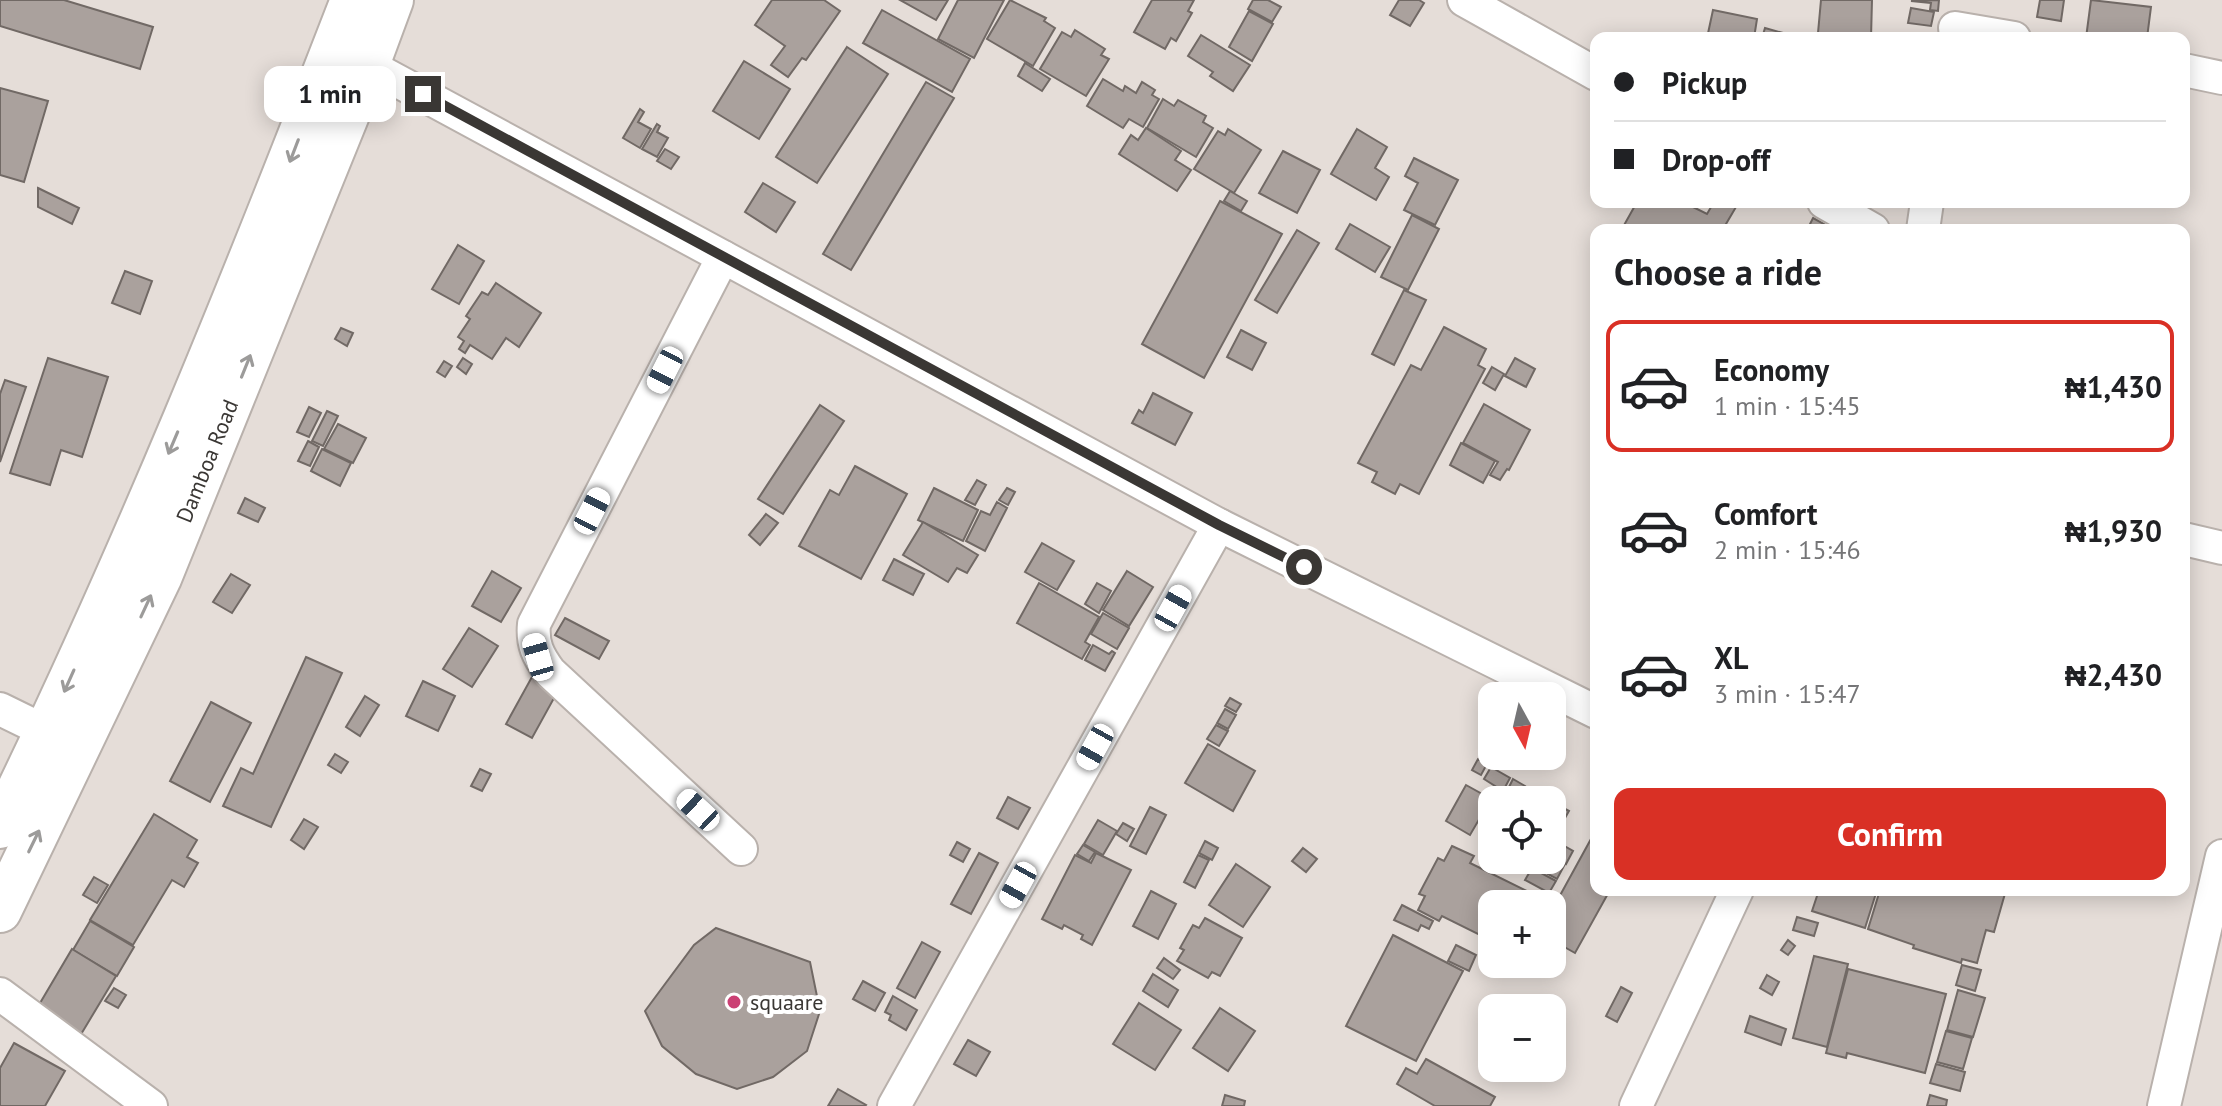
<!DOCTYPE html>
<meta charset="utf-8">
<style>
body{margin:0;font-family:"PT Sans",sans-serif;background:#f6f6f6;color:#202124;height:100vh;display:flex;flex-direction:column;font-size:30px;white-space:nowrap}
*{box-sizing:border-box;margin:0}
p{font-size:26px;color:#757577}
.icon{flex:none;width:44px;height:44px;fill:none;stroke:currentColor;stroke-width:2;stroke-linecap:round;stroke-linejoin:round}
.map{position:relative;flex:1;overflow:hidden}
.drawer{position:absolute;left:1590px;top:224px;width:600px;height:672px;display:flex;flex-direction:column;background:#fff;border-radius:16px;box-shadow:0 4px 20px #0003}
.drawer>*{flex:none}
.top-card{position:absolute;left:1590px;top:32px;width:600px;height:176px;border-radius:16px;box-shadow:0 4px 20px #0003;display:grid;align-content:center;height:176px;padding:0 24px;background:#fff}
.needle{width:52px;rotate:172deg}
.tools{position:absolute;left:1478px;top:682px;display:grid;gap:16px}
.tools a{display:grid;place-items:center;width:88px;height:88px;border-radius:16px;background:#fff;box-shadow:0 4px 20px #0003;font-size:40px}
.end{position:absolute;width:36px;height:36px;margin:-18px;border:10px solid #3a3734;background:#fff;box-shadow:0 0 0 4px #fff}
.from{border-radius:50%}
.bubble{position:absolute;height:56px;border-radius:16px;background:#fff;box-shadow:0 4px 20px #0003;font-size:26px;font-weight:600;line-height:56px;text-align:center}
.car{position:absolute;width:24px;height:48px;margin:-24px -12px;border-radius:10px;box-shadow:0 0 6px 2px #0007;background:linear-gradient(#fff 24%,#345 0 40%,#fff 0 76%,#345 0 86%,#fff 0)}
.top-card b{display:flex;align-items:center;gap:28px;height:76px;font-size:30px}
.top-card b+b{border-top:2px solid #e0e0e0}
.top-card i{width:20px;height:20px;background:#202124}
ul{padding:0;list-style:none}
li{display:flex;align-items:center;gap:24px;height:132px;margin:0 16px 12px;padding:0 8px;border:4px solid transparent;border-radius:16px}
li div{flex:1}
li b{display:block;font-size:30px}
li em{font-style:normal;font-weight:600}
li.on{border-color:#d93025}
li>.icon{width:72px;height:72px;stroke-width:1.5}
h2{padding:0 24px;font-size:36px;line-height:96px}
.button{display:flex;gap:16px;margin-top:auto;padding:16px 24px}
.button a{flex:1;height:92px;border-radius:16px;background:#d93025;color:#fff;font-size:32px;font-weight:600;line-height:92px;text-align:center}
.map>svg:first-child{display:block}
</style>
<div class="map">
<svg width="2222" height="1106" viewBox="0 0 2222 1106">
<rect width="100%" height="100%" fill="#e5ddd8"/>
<g fill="#aaa19d" stroke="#716965" stroke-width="2">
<polygon points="0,0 64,0 153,27 140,69 0,26"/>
<polygon points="772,0 824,0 840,11 806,60 802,58 788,77 771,65 785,46 755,25"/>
<polygon points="900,0 948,0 936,20"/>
<polygon points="958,0 1004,0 974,58 938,39"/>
<polygon points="1010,0 1046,18 1044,21 1055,28 1033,66 987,39"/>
<polygon points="1152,0 1194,0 1188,11 1192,13 1176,41 1171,38 1165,49 1134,32"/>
<polygon points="1253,0 1268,0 1281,7 1272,22 1248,9"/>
<polygon points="1399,0 1419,0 1424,3 1410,26 1390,15"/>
<polygon points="1821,0 1872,0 1871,38 1818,33"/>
<polygon points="1939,0 1938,11 1930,10 1931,3 1911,1"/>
<polygon points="2040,0 2064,0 2061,21 2037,17"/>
<polygon points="2091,0 2151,7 2147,38 2086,38"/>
<polygon points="1911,8 1934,12 1931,26 1908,23"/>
<polygon points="882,10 970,59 952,92 863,43"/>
<polygon points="1713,10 1757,19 1754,38 1707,38"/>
<polygon points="1249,11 1273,24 1252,61 1229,47"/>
<polygon points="1765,28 1801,38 1762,38"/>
<polygon points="1075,30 1105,49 1101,55 1109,59 1086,96 1040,69 1062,32 1071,37"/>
<polygon points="1201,35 1250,65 1233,91 1210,76 1213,72 1188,56"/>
<polygon points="847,47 888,74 817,183 776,157"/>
<polygon points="744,61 790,89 759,139 713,111"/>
<polygon points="1025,63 1050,79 1042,91 1018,76"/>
<polygon points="1103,79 1123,91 1125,86 1136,93 1142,82 1155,90 1152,95 1159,99 1143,127 1129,119 1123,128 1087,106"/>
<polygon points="926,82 954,98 851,270 823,254"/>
<polygon points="0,88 48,101 24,182 0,175"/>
<polygon points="1163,99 1174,106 1178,100 1206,116 1203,122 1213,128 1196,157 1147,128"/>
<polygon points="640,109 644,112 638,122 651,129 640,148 623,138"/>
<polygon points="657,124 660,126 657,132 668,138 657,157 642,149"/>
<polygon points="1146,128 1181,151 1175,160 1191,170 1177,191 1119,154 1131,135 1138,140"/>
<polygon points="1228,129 1261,150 1234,193 1194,169 1218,131 1225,135"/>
<polygon points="1357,129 1387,147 1375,168 1389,177 1376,200 1331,174"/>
<polygon points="665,149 679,157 671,169 657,161"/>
<polygon points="1283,151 1320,170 1297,213 1259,193"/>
<polygon points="1414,158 1458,180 1435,225 1404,210 1418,183 1405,176"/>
<polygon points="763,183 795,202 776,232 745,212"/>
<polygon points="38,188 79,208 72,224 38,207"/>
<polygon points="1230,191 1247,201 1241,211 1224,201"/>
<polygon points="1220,201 1282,234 1204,378 1142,344"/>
<polygon points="1637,202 1696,202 1693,207 1707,214 1714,202 1726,202 1736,207 1723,229 1718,226 1716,230 1630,230 1623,227"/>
<polygon points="1412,215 1439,229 1408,290 1381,277"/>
<polygon points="1813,218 1824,224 1820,230 1807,230"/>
<polygon points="1350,224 1390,247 1375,272 1336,249"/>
<polygon points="1297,230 1319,243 1277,313 1255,300"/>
<polygon points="458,245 484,261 459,304 432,289"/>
<polygon points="125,271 152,281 140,314 112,303"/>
<polygon points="496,283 541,313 519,347 506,338 492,359 470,345 465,353 459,349 464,341 458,337 470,319 466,316 482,292 488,295"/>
<polygon points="1404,290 1426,300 1394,365 1372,354"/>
<polygon points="1444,327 1486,349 1478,365 1485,369 1419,494 1400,484 1395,494 1372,482 1377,472 1358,463 1411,365 1421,370"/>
<polygon points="341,328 353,333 347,346 335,339"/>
<polygon points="1241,330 1266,343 1252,370 1227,357"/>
<polygon points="48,358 108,377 82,457 61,450 50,485 10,473"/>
<polygon points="463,358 472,364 466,374 457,367"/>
<polygon points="1515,358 1535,369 1526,387 1505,376"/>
<polygon points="444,361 452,366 445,377 437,372"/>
<polygon points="1492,367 1504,374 1495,390 1483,383"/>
<polygon points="5,380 26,387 0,462 0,394"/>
<polygon points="1153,393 1192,413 1175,445 1132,423 1139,410 1143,413"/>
<polygon points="1484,404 1530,430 1509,470 1507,469 1500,480 1490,475 1498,462 1463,443"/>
<polygon points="820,405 844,421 783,514 758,499"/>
<polygon points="309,407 321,413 309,437 297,432"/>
<polygon points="327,411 338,416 323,446 312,441"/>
<polygon points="338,424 366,438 353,463 324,449"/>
<polygon points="308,441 319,447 310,466 298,461"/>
<polygon points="1461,443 1495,461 1483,483 1450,465"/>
<polygon points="322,449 351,463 340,486 311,471"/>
<polygon points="855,466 907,494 861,579 799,546 830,490 839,495"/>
<polygon points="977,480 986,485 975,505 965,500"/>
<polygon points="934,488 978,510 963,541 918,520"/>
<polygon points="1007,488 1015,492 1008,505 999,500"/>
<polygon points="245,498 265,508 258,522 238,513"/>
<polygon points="997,502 1007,508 985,551 966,541 981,511 990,515"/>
<polygon points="766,514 778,523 760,545 749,535"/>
<polygon points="923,522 978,555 967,573 957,568 948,582 903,555"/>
<polygon points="1042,543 1074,561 1057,590 1025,572"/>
<polygon points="894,559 924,574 913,595 883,580"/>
<polygon points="492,571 521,588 501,622 472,606"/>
<polygon points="1127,571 1153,587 1129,626 1103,610"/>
<polygon points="231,574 250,585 232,613 213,602"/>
<polygon points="1039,583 1099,617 1085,642 1090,645 1082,659 1017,623"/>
<polygon points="1097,583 1111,591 1099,613 1085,604"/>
<polygon points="1103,613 1129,628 1117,649 1091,634"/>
<polygon points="565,618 609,641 599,659 555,635"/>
<polygon points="469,628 498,646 472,687 443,669"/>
<polygon points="1093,645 1109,654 1112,651 1115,653 1105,671 1085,660"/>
<polygon points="306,657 342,673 271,827 223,806 241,768 253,774"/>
<polygon points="533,675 559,689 532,738 506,724"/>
<polygon points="423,681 455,696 438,731 406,716"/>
<polygon points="365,696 379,705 360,736 346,727"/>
<polygon points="1230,698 1241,704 1236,712 1225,706"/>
<polygon points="211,702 251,723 210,802 170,781"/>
<polygon points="1225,709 1236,715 1228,729 1217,723"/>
<polygon points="1216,725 1228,731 1219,746 1207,739"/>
<polygon points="1208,744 1255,771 1233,811 1185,783"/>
<polygon points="335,754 348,762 341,773 328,765"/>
<polygon points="1478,759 1487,764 1481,775 1472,770"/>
<polygon points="1491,767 1510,778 1503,791 1484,779"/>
<polygon points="480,769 491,774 482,791 471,786"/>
<polygon points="1513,779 1525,786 1517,800 1505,795"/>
<polygon points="1466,785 1491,799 1470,835 1446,821"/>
<polygon points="1008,797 1030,808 1018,829 997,818"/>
<polygon points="1552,802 1569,811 1561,825 1552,819"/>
<polygon points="1150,807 1166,815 1146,854 1130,846"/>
<polygon points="154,814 197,840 187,857 198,863 184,887 172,880 133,945 90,920"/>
<polygon points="304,819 318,827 304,849 291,840"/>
<polygon points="1098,820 1117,831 1103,855 1084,844"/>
<polygon points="1123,823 1134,829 1127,841 1116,834"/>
<polygon points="1552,839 1573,851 1566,864 1552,856"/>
<polygon points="1591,839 1596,842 1596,890 1610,890 1575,953 1552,940 1552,910"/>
<polygon points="1205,841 1218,848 1212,860 1199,853"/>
<polygon points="957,842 970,849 963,862 950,855"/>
<polygon points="1083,845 1095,852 1089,861 1077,854"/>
<polygon points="1452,846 1474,856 1470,863 1541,898 1538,904 1492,904 1492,941 1442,916 1439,921 1418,910 1425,896 1419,894 1438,858 1444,861"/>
<polygon points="1303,848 1317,859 1306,872 1292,861"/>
<polygon points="979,853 998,863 971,914 951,904"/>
<polygon points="1096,853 1131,870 1092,945 1081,939 1083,935 1064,925 1062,929 1042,919 1075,855 1091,863"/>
<polygon points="1198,855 1209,860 1195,888 1184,882"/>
<polygon points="1552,857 1565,864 1557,879 1533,866 1536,860 1552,860"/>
<polygon points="1236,864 1270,887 1243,927 1209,905"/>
<polygon points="1532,868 1556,881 1549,893 1525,880"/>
<polygon points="94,877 108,885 97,903 83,895"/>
<polygon points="1819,890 1877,890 1865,928 1812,911"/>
<polygon points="1880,890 2006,890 1994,932 1986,930 1977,963 1962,959 1961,963 1913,948 1914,945 1868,929"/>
<polygon points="1151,891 1176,904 1158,939 1133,926"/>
<polygon points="1402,905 1433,921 1429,929 1421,925 1418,931 1394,920"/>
<polygon points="1797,917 1818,923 1814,936 1793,930"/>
<polygon points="1205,918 1242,938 1220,976 1212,972 1208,978 1177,961 1184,950 1180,948 1193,925 1199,928"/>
<polygon points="90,921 134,947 117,976 73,950"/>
<polygon points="716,928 810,962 820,1011 807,1051 773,1077 737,1089 696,1074 662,1046 645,1011 694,945"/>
<polygon points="1393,935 1463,971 1416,1061 1346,1026"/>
<polygon points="1788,940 1795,946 1788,955 1781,950"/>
<polygon points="922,942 940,952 915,998 897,988"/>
<polygon points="1456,945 1476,955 1469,971 1448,961"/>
<polygon points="72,949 116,976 74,1046 30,1020"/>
<polygon points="1814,956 1848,964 1827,1047 1793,1038"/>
<polygon points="1164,958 1180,970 1173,979 1157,968"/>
<polygon points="1962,965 1981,970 1975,991 1956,985"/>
<polygon points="1848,969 1946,994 1925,1073 1847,1053 1846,1058 1826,1053"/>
<polygon points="1153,974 1178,990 1168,1007 1143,991"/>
<polygon points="1767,975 1779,982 1772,995 1760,988"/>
<polygon points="863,981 885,993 875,1011 853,999"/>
<polygon points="1621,987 1632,993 1617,1022 1606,1016"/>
<polygon points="114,988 126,995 118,1008 105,1001"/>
<polygon points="1958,990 1985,998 1973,1037 1947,1030"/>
<polygon points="893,996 917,1010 906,1030 889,1020 891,1015 885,1012"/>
<polygon points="1139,1003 1181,1030 1155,1070 1113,1044"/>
<polygon points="1220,1008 1255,1031 1228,1071 1193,1048"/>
<polygon points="1750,1016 1786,1029 1781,1045 1745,1032"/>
<polygon points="1946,1031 1972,1038 1963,1069 1937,1062"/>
<polygon points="968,1040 990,1052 976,1076 954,1064"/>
<polygon points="14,1043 65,1071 45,1106 0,1106 0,1068"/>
<polygon points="1426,1059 1495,1097 1490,1106 1435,1106 1397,1084 1406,1068 1417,1074"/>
<polygon points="1936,1064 1965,1072 1960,1091 1930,1083"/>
<polygon points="838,1089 866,1105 865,1106 828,1106"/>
<polygon points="1225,1095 1245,1101 1244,1106 1222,1106"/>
<polygon points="1930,1095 1947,1100 1946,1106 1927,1106"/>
</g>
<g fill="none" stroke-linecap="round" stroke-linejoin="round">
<g stroke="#b9b1ac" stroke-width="36">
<g id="minor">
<polyline points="1464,0 1596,74"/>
<polyline points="1955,28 2014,38"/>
<polyline points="368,65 1219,525 1596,712"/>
<polyline points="2184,70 2222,78"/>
<polyline points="1824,202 1873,230"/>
<polyline points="1923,230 1927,202"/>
<path d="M723 257 534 624C532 644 538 656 550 672L741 849"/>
<polyline points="2184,539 2222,548"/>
<polyline points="0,709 47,732"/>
<polyline points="0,994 151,1106"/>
<polyline points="894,1106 1219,525"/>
<polyline points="1636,1106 1737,890"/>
<polyline points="2164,1106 2222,856"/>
</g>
</g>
<g stroke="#b9b1ac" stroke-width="46">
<g id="major">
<path d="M0 827C132 558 244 279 352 0"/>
<polyline points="0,911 160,578 368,65 392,0"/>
</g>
</g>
<use href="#minor" stroke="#fff" stroke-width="32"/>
<use href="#major" stroke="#fff" stroke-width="42"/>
</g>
<defs><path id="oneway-shaft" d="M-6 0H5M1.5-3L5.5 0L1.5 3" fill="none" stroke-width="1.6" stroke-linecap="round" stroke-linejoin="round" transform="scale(2)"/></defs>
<g stroke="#9c9b9a">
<use href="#oneway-shaft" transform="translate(294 151) rotate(111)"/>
<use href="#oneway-shaft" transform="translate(246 366) rotate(-68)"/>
<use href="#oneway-shaft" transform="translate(173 443) rotate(113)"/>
<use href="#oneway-shaft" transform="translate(146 606) rotate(-65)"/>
<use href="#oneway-shaft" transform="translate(69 681) rotate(114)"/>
<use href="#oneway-shaft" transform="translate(34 841) rotate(-64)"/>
</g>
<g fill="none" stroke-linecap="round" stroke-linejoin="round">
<polyline stroke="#3a3734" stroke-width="10" points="423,94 1219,525 1304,567"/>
</g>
<circle fill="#cb4074" stroke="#fff" stroke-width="3" cx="734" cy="1002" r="8"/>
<g text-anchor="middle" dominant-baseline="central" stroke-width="8" stroke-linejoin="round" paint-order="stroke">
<g font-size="22" fill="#3a3734" stroke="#fff">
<text transform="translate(207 461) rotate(-68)">Damboa Road</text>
</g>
<g font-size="22" fill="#3a3734" stroke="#fff" text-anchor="start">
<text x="750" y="1002">squaare</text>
</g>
</g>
</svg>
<div class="tools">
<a><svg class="needle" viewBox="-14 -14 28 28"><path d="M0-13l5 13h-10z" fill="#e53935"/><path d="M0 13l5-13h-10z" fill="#757577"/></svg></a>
<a><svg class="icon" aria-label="locate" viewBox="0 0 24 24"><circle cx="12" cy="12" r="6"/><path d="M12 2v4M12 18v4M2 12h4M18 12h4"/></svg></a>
<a>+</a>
<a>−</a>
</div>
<i class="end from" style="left:1304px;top:567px"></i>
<i class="end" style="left:423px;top:94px"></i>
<div class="bubble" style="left:264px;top:66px;width:132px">1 min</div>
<i class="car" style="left:665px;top:370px;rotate:207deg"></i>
<i class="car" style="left:592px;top:511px;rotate:27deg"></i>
<i class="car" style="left:1173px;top:608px;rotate:29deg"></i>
<i class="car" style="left:538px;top:657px;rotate:344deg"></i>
<i class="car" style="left:1095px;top:747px;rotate:209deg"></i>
<i class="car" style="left:698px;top:810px;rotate:313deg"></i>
<i class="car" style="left:1018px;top:885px;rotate:209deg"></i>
<div class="top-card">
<b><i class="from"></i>Pickup</b>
<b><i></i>Drop-off</b>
</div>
<section class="drawer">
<h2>Choose a ride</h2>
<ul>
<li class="on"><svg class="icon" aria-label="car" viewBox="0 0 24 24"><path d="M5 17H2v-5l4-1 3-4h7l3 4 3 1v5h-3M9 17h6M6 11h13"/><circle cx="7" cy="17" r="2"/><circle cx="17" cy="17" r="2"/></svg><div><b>Economy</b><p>1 min · 15:45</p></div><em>₦1,430</em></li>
<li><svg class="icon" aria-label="car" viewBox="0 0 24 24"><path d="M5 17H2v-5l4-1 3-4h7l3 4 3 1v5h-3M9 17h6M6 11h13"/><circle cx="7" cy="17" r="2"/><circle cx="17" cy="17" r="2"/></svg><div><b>Comfort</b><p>2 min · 15:46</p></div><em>₦1,930</em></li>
<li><svg class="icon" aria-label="car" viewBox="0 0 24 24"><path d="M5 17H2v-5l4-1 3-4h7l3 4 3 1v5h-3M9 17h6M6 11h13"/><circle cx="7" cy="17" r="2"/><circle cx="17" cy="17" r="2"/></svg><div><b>XL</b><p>3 min · 15:47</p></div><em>₦2,430</em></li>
</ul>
<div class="button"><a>Confirm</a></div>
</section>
</div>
